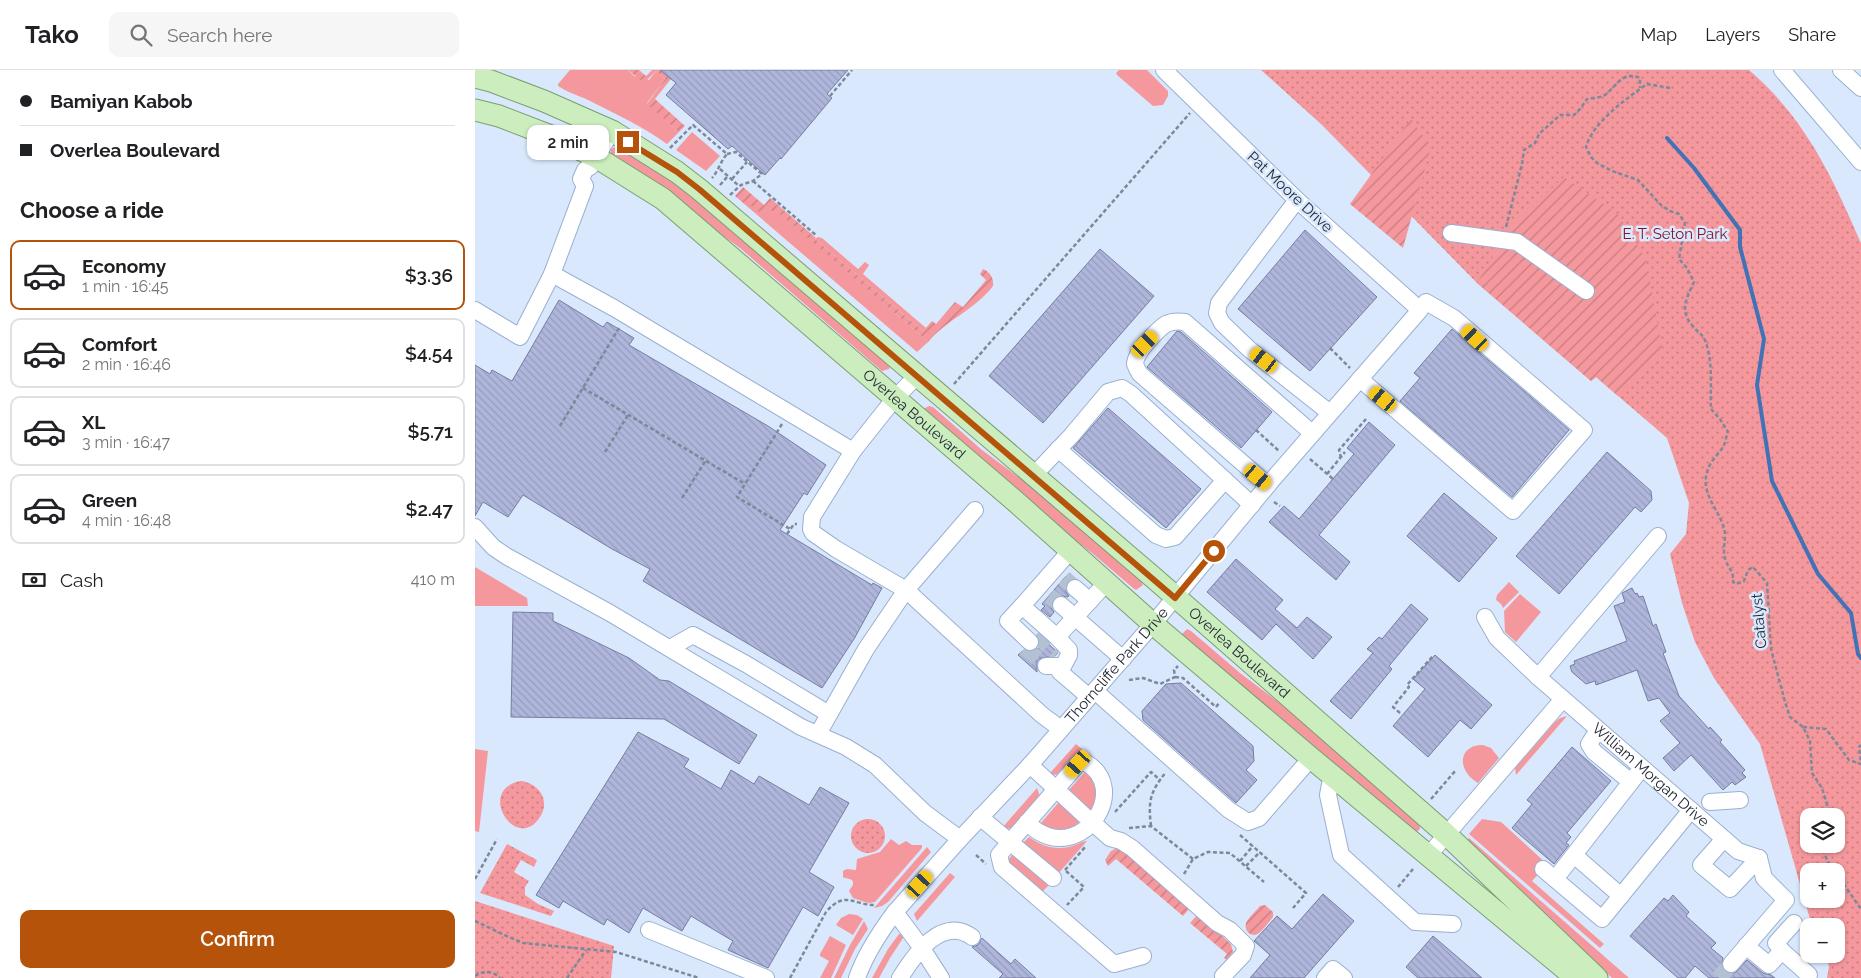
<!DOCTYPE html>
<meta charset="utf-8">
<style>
body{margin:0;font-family:Raleway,sans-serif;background:#f6f6f6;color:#202124;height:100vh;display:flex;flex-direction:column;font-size:19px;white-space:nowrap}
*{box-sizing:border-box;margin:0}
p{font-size:16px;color:#757577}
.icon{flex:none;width:28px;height:28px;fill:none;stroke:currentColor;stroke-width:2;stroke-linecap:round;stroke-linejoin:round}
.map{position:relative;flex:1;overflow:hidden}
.side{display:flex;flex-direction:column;background:#fff;width:475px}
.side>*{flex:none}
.guide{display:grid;align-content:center;height:110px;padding:0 20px;background:#fff}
.fabs{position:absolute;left:1325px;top:738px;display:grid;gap:10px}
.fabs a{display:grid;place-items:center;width:45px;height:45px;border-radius:10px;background:#fff;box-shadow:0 1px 4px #0004;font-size:25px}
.end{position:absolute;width:22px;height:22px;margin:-11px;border:6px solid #b45309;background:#fff;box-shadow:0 0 0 2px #fff}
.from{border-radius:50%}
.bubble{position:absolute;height:35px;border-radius:10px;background:#fff;box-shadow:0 1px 4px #0004;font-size:16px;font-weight:600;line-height:35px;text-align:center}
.car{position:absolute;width:15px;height:30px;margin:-15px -8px;border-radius:6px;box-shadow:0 0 4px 1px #0007;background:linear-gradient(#f5c518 24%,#345 0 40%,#f5c518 0 76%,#345 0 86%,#f5c518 0)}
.guide b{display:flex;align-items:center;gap:18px;height:48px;font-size:19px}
.guide b+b{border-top:1px solid #e0e0e0}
.guide i{width:12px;height:12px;background:#202124}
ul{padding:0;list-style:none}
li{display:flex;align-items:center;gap:15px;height:70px;margin:0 10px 8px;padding:0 10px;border:2px solid #e0e0e0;border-radius:10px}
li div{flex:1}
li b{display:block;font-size:19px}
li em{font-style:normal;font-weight:600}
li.selected{border-color:#b45309}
li>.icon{width:45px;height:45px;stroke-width:1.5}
h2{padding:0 20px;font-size:22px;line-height:60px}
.pay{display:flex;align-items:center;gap:12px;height:55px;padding:0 20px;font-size:19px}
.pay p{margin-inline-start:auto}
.primary-button{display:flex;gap:10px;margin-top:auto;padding:10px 20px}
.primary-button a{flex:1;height:58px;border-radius:10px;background:#b45309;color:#fff;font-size:20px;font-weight:600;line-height:58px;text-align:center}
header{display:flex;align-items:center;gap:30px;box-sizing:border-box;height:70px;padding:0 25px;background:#fff;border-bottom:1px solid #e0e0e0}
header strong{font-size:24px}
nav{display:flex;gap:28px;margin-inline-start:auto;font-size:18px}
.search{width:350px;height:45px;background:#f6f6f6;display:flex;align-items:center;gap:12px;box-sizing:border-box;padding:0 18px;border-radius:10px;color:#757577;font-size:19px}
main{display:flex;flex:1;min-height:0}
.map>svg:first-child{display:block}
</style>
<header>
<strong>Tako</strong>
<div class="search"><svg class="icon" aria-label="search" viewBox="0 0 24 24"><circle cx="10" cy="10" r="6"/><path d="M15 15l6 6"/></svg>Search here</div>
<nav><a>Map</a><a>Layers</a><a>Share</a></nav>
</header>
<main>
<section class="side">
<div class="guide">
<b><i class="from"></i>Bamiyan Kabob</b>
<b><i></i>Overlea Boulevard</b>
</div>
<h2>Choose a ride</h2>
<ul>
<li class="selected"><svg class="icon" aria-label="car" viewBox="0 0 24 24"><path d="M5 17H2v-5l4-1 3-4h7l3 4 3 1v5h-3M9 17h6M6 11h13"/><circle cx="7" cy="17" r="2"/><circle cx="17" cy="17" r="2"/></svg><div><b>Economy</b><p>1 min · 16:45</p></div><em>$3.36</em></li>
<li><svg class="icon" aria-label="car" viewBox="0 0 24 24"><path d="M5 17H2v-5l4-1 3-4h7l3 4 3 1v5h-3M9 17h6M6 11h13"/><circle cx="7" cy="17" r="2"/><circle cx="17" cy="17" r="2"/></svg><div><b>Comfort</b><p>2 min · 16:46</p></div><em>$4.54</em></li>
<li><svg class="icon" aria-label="car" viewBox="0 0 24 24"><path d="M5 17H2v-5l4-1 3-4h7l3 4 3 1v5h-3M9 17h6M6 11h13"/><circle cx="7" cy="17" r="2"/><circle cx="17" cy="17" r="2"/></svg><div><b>XL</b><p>3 min · 16:47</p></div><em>$5.71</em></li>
<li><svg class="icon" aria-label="car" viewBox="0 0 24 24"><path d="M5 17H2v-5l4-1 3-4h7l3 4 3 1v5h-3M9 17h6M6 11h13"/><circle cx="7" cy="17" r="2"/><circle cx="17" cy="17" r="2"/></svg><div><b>Green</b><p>4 min · 16:48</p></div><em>$2.47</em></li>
</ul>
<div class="pay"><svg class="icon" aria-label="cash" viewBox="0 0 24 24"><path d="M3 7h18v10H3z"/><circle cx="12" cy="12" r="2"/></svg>Cash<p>410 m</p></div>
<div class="primary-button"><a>Confirm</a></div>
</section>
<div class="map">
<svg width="1386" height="908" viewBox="0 0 1386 908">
<defs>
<pattern id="park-dots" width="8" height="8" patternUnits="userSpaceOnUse" patternTransform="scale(1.25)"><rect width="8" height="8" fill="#f5989d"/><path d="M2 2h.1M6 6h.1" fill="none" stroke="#c67c81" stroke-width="1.8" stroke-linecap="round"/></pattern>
<pattern id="garden-furrows" width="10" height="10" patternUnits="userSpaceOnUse" patternTransform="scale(1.25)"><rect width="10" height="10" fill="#f5989d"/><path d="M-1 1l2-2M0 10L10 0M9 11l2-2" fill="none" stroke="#c67c81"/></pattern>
<pattern id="building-back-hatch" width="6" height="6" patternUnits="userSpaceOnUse" patternTransform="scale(1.25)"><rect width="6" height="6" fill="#afb6db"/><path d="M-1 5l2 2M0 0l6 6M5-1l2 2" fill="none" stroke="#969cbc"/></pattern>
</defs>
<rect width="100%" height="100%" fill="#d9e8fc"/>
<g fill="#f5989d">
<path d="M95 0H153L159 6 174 10 181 1 190 9 172 33 204 62 192 74C167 56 139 43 111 29 102 25 92 22 83 16V14Z"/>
<polygon points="644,0 672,0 693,21 693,26 688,35 678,36 642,5 641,3"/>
<polygon points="217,62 245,86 231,101 201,80"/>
<polygon points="143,74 194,104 415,296 414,299 407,301 265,178 136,85 136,80"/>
<polygon points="276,136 294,138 304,142 453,272 442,282 274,138"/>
<polygon points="343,167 347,168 383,199 390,192 394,195 388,204 451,258 448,261 340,169"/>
<polygon points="454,336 458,337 507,380 569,426 665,509 668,515 661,520 658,518 617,483 561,441 448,339"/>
<polygon points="0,497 52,528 53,536 0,536"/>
<polygon points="1034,512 1044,522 1028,538 1026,534 1021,530 1022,525"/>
<polygon points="1045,524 1066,542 1041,572 1030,562 1029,541"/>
<polygon points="712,559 716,561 765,603 831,653 944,753 945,759 939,764 706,565"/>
<polygon points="1092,646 1041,705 1040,698 1080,652 1085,648"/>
<polygon points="601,674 607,679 586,704 576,705 575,703"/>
<path d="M1008 675 1016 678 1024 688 1003 713C982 701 982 675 1008 675Z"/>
<polygon points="0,679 13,681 4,762 0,761"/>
<path d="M611 701C621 714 625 727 614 742L592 722Z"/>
<polygon points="562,718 565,726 539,757 532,759 527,758"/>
<path d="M584 732 606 750C594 764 580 760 565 754Z"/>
<polygon points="1007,749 1026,752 1072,794 1057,811 1129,874 1125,878 994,764"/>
<path d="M554 767C566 776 582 781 597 776 602 775 607 771 612 771L582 805 546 775Z"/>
<polygon points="994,768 1154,908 1137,908 993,775 991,771"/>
<path d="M416 769 424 775 431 771 437 775H447V778L400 832 393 833 378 828 374 821 378 815C379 807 373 810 368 807V801L372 799 381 800 382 789 405 782Z"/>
<polygon points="452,777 456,782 413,832 407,836 399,838"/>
<polygon points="539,783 575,814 567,822 532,791"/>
<polygon points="475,803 480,807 442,851 439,844"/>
<polygon points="374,844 382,845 388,849 378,865 361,855 366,848"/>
<polygon points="389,851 393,859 380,879 366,908 359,908 375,875"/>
<polygon points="424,864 430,865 415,888 404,908 397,908 413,879"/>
<polygon points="355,866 371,875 356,908 345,908 354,891 345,886 345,884"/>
</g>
<g fill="url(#park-dots)" fill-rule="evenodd">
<path d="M786 0H1274C1330 48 1357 106 1386 173V908H1352L1354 896 1349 884H1361V856H1337L1285 674 1239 608 1220 572 1207 533 1195 484 1211 464 1214 433 1192 368 1121 307 1116 311 1002 213 847 55ZM1334 746H1361V774H1334ZM1334 801H1361V829H1334Z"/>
<path d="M46 711C63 713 76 730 65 747 41 784 0 719 46 711Z"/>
<circle cx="393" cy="766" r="17"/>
<polygon points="32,774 62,790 59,797 46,790 39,802 54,811 50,817 50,825 63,834 79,841 76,846 5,823"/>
<polygon points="0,831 139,876 136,908 0,908"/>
</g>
<g fill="url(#garden-furrows)">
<polygon points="153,0 164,0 171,6 177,0 185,0 196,9 180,29 210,56 204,62 172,34 190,9 181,1 169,13"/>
<polygon points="936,49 956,77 928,178 875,134"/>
<polygon points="1089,107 1143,144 1171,189 1188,283 1143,326 1121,307 1116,311 1002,213 1037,155"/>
<path d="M268 117 289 135 295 128 341 168 340 169 448 261 457 251 461 254 480 232 488 237 511 210 505 204 508 199C515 202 519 208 518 216 501 239 471 250 453 272L304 143 302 145 294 138 288 145 276 136 274 138 260 126Z"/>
<polygon points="642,778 646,779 715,838 708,846 641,789 633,796 630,790 636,781"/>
<path d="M790 835 798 842V847C794 852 789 859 784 863 777 869 767 860 772 851 775 846 781 841 785 836Z"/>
<polygon points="723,844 756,874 758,882 752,890 749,888 752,884 715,853"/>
</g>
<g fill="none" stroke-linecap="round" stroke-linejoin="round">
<polyline stroke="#4272b6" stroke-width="4" points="1192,68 1219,98 1265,160 1265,177 1289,269 1282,315 1297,411 1343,504 1376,543 1383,584 1386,588"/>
</g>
<g fill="url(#building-back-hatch)" stroke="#777da0">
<polygon points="185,0 373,0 352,24 357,28 306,89 305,88 290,105 257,76 253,79 191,25 201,13"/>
<polygon points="830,160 902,227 835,301 763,239"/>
<polygon points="625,179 679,226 568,353 514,306"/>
<polygon points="84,230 128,257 132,252 159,268 154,275 293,356 351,395 332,425 329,423 305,460 397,515 398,513 407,518 379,569 347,618 168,511 175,499 137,479 48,425 33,447 8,432 0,446 0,295 15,304 17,300 37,311"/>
<polygon points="977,259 1094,360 1037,427 925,331 945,308 939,303"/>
<polygon points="702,261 706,262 797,342 766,378 672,297"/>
<polygon points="633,338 726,419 691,458 598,378"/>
<polygon points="894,352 920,375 844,465 875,492 861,510 794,452 809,436 824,449 879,384 872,378"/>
<polygon points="1132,382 1176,421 1177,430 1166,442 1160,437 1084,524 1041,486"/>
<polygon points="969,423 1022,468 984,512 932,466"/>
<polygon points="761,489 808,530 800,539 822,558 832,547 857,567 838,589 801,554 787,570 732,522"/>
<polygon points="591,506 595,510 590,517 591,522 594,526 592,527 583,525 578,529 576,538 579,542 575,547 566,540 570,536 567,534"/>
<polygon points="1157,518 1160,524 1162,523 1164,527 1168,526 1178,556 1181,554 1191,582 1188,583 1204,626 1234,659 1235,657 1247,670 1245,672 1270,700 1267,703 1271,707 1260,715 1257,712 1248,720 1216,685 1199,701 1188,688 1205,673 1185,651 1195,643 1184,628 1173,631 1162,600 1121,615 1120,611 1111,614 1097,602 1095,596 1100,594 1099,591 1152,571 1139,536 1150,532 1147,523"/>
<polygon points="936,534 953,549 914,596 917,599 876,649 855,631 898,583 892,579 904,567 907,569"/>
<polygon points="38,542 78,543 78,551 154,588 185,610 194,611 282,665 264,694 189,649 36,647"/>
<polygon points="563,564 583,583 580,586 566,588 562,591 562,602 543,585 549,580 557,582 563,579 565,574"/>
<polygon points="960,585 1017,635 996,659 985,650 953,687 918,656 950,619 938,609"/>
<polygon points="706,613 778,676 779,691 771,700 782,710 761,733 668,650 667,641 691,614"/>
<polygon points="163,662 214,689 209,697 246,719 256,700 279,714 284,706 334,735 345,717 374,733 334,802 359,817 343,846 328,837 293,898 253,880 258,871 216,846 207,861 168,838 154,863 132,849 129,855 88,831 84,838 61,825"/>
<polygon points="1097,677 1136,711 1092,763 1096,767 1091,773 1094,775 1079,794 1037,758 1057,734 1052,730"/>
<polygon points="848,824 879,851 829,908 775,908 795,885 779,871 802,846 817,859"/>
<polygon points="1198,825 1214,842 1211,846 1241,873 1236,878 1248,888 1246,897 1250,902 1255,904 1260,903 1272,890 1288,903 1296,905 1300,908 1234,908 1220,896 1210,908 1203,908 1155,866 1189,828 1193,831"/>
<polygon points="958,866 1007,908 943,908 931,897"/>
<polygon points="507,868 536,894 540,889 561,908 524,908 528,904 497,877 503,875"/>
</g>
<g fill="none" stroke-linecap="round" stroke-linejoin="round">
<g stroke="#b3c1d3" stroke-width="16" stroke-dasharray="16 8" stroke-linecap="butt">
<polyline points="589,508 600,518"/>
<polyline points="574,526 586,535"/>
<polyline points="561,565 582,584"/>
<polyline points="550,578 571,596"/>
<polyline points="1244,908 1256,894"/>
</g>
<g stroke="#99b0d1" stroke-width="18">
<g id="minor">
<polyline points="1307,0 1386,92"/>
<polyline points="1366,0 1386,18"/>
<polyline points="822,130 744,233 742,243 747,253 774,279 855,343"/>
<polyline points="976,163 1042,172 1111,221"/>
<polyline points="77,204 139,238 378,381"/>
<polyline points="0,240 45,267 77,204 110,116 106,109 110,100 116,96 137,61"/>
<polyline points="442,306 420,328 378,381 337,447 336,459 338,463 361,479 431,520 567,645 586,659"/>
<polyline points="885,309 1038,441 1109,360 979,248 951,232"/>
<polyline points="583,379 681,465 691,469 700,467 750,410"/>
<polyline points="558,406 596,366 633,322 647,318 656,324 777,435"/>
<path d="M793 415 665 304C663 301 661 297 660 294 660 283 682 260 691 254 697 251 704 251 710 252L837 363"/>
<polyline points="0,457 18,477 31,486 135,543 326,657 371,677 400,695 450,743 485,769"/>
<polyline points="596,480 547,536 582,567 632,512"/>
<polyline points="600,518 615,531"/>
<polyline points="586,535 648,589"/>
<polyline points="547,536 533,551 555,572"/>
<path id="s1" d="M1010 547 1022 568 1063 607 1263 781 1284 788"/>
<polyline points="582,567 594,580 594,585 585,602 614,627"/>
<polyline points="195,578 218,565 271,594 354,644"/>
<polyline points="571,596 582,596"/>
<polyline points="1063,607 1183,466"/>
<polyline points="620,621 754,740 773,752 784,748 836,688"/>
<polyline points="1123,660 1114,674 1119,682 1156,712"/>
<polyline points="343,664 391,579 431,520 500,440"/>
<polyline points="555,695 610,746"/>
<polyline points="857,704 853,725 866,785 940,852 978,854"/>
<polyline points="1235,732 1265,730"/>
<polyline points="505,747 578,808"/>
<path d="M552 752C556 756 560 760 564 762 610 789 656 718 610 692L603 694 535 772 524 785 527 797 639 894 668 886"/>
<polyline points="618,753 635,768 646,771 657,778 742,853 755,860 771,876 768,885 748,906 749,908"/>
<polyline points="1249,769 1226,795 1255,819 1284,788"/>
<polyline points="1099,785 1146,826"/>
<polyline points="953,786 1088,629"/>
<polyline points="1068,799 1127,849 1216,740"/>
<polyline points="1080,809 1167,698"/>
<polyline points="420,842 446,877 466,908"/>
<polyline points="174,860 291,908"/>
<polyline points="1271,876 1294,895 1307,881 1334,905"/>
<polyline points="1307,881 1301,873 1319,853"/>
<polyline points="1256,894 1311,830 1289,808 1284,788"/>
<path id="s2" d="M382 908C390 885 405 862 420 842L485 769 555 695 678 554 798 409 945 240 822 130 689 0"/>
<path d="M425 908C439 885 467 845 497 867"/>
<polyline points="850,908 858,899 869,908"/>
</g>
</g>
<g stroke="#789f71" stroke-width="23">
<g id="major">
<path id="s3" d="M0 7 16 11 69 31 137 61 202 102 224 119 679 508 971 764 1122 908"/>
<path id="s4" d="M0 40 24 46 76 66 121 87 188 129 540 431 678 554 836 688 1101 908"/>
</g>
</g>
<g stroke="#7d8899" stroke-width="2.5" stroke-dasharray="4 2.5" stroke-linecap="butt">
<path d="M1195 18 1172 14C1151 29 1118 52 1111 77L1116 87 1122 93 1137 101 1163 110 1186 135 1195 141 1204 144 1210 153 1204 189 1212 198 1219 212C1212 227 1204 240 1217 255 1224 264 1229 264 1232 276 1238 296 1235 319 1236 339L1245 349 1253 362C1251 366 1251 372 1248 377 1244 384 1236 390 1233 399 1223 425 1248 442 1250 464 1250 474 1247 482 1251 491 1254 500 1259 500 1258 512L1261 514 1269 511 1273 500 1278 497 1292 513 1296 579 1310 632 1315 647 1328 657 1335 671 1337 703 1347 718 1354 741 1352 746"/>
<polyline points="355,26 377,0"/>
<path d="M195 78 218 55 252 84C245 92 244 100 237 108"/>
<polyline points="252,84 261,82 287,104"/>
<polyline points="245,99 264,116"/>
<polyline points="257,109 272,92"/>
<polyline points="278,111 342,166"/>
<polyline points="245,115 253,106"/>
<polyline points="255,125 266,115 278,111 288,103"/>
<path d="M1031 157 1047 94 1049 80 1060 73 1064 64 1085 45H1099L1105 39 1112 29C1117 28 1123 28 1128 26 1141 19 1145 0 1165 8V18"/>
<polyline points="855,278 875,298"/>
<polyline points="479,314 715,43"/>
<polyline points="108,318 270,414"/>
<polyline points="307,354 262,427 315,459"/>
<polyline points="85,356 144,258"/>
<polyline points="781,360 804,381"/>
<polyline points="130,382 153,345"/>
<polyline points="866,388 864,380 891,349"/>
<polyline points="835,389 858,409"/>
<polyline points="852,404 870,382"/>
<polyline points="207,428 231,390"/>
<polyline points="799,432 805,436"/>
<polyline points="312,464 319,454 322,454"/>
<polyline points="700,607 708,608 741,637 745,632"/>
<polyline points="654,610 668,608 685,614 700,607 699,600 703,596"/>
<polyline points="925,643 918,637 934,617 932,615 958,586"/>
<polyline points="1328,657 1351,659 1374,690 1386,694 1384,677 1386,675"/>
<polyline points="956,729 981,700"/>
<polyline points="640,742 676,702 685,710"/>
<path d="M676 756C673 731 675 722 691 702"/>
<polyline points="654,758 676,756 718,789"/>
<polyline points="765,765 831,823 818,838"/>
<polyline points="1345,774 1353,792 1360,801"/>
<polyline points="501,785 511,794"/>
<polyline points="765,791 778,776"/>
<polyline points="771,796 785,782"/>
<polyline points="590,800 611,776"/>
<polyline points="591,801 609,817 592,835"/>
<polyline points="1361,803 1386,839"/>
<polyline points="709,804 718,789 733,782 755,783 789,812"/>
<polyline points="0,809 22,769"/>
<polyline points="923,817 938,799"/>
<polyline points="0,851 34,867 48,873 141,882 224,908"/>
<path d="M0 906C9 900 18 901 25 908"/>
<polyline points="92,908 111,880"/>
<path d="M315 908 351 842C370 820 378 835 400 835"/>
</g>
<use href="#minor" stroke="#fff" stroke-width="16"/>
<use href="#major" stroke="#ccedbe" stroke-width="21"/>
</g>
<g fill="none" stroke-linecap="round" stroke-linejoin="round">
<polyline stroke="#b45309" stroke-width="6" points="153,72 202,102 224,119 700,528 739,481"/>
</g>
<g text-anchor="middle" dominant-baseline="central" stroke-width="5" stroke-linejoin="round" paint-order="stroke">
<g font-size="15" fill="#1c2431" stroke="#d9e8fc">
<text transform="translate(815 122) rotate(43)">Pat Moore Drive</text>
<text stroke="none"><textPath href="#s4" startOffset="540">Overlea Boulevard</textPath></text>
<text transform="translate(1284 551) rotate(-95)">Catalyst</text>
<text stroke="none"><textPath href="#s3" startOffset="964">Overlea Boulevard</textPath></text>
<text stroke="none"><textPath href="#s2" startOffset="408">Thorncliffe Park Drive</textPath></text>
<text stroke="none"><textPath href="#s1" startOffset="230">William Morgan Drive</textPath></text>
</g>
<g font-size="15" fill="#84142a" stroke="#d9e8fc">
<text x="1200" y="164">E. T. Seton Park</text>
</g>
</g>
</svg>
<div class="fabs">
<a><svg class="icon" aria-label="layers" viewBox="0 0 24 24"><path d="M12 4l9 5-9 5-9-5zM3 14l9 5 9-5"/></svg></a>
<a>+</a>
<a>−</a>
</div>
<i class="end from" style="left:739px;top:481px"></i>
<i class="end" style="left:153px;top:72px"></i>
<div class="bubble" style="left:52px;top:55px;width:82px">2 min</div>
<i class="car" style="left:1000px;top:268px;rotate:313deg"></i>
<i class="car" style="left:670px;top:274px;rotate:44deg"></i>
<i class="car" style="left:789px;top:290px;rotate:308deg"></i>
<i class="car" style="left:908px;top:329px;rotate:309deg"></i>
<i class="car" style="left:783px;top:407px;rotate:130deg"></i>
<i class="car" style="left:603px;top:694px;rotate:221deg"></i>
<i class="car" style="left:445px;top:814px;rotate:42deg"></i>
</div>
</main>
